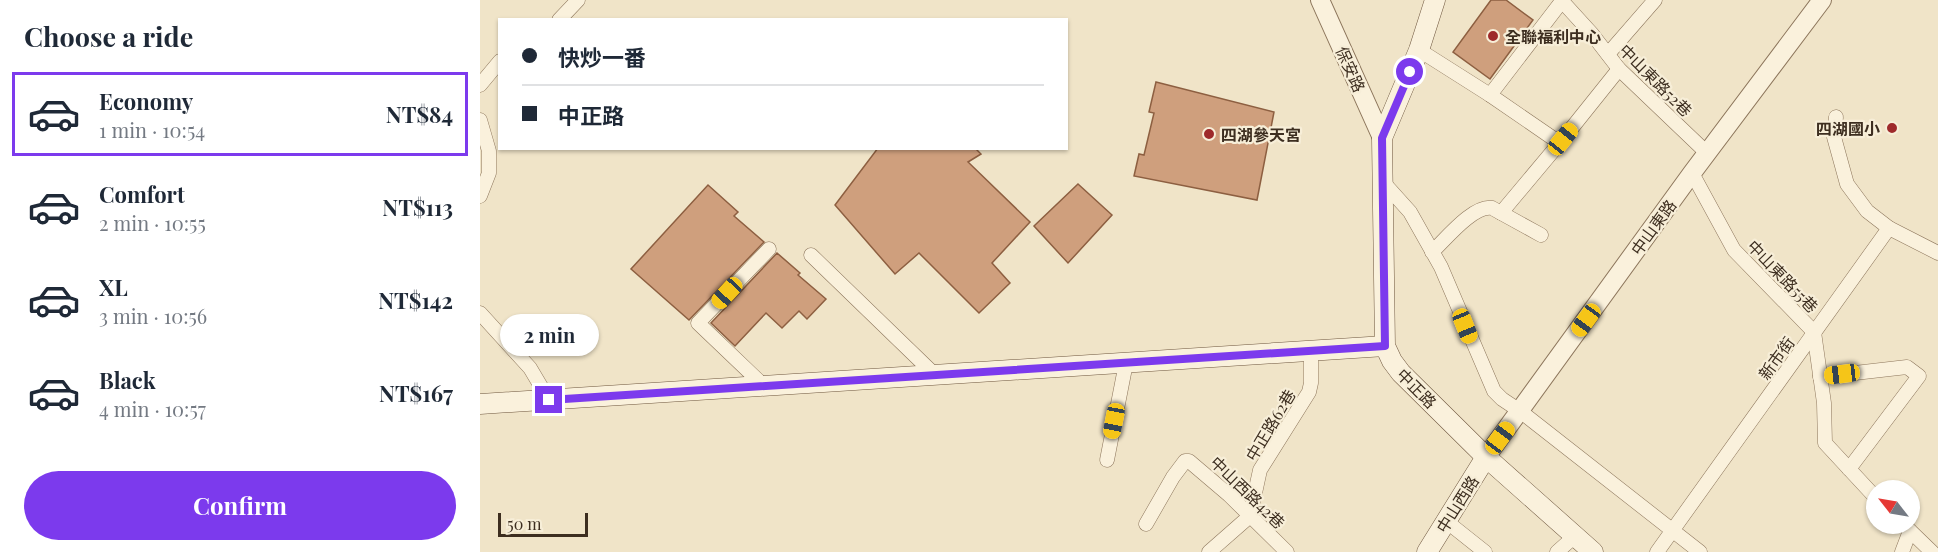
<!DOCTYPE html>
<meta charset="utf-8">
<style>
body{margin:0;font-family:"Playfair Display","Noto Sans TC",serif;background:#f2f2f3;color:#1f2937;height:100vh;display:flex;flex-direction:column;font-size:22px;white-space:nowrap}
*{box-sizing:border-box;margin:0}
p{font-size:20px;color:#747a83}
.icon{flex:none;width:33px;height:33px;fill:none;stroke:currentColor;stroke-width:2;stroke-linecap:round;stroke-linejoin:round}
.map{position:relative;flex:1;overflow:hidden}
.side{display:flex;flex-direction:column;background:#fff;width:480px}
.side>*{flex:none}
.guide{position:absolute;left:18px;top:18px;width:570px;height:132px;border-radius:0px;box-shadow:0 2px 4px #0004;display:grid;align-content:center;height:132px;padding:0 24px;background:#fff}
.needle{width:39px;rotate:301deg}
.fabs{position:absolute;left:1386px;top:480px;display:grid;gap:12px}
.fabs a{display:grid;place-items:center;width:54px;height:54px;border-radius:50%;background:#fff;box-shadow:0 2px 4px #0004;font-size:30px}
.scale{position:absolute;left:18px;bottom:15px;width:90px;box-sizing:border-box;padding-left:6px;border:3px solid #3d2e20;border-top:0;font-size:16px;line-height:21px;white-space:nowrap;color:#3d2e20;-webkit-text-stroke:4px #f7eed8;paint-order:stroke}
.end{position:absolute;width:27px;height:27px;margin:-14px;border:8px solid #7c3aed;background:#fff;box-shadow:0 0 0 3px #fff}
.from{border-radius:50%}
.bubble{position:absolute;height:42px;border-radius:21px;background:#fff;box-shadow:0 2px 4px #0004;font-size:20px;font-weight:700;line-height:42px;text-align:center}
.car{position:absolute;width:18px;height:36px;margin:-18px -9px;border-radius:8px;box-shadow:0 0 4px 2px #0007;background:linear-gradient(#f5c518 24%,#345 0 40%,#f5c518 0 76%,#345 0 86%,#f5c518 0)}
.guide b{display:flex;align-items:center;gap:21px;height:57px;font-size:22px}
.guide b+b{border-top:2px solid #e0e1e3}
.guide i{width:15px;height:15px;background:#1f2937}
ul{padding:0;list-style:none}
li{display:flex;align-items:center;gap:18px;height:84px;margin:0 12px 9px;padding:0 12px;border:3px solid transparent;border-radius:0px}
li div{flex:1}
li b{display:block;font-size:22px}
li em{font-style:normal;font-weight:700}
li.active{border-color:#7c3aed}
li>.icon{width:54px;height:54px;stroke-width:1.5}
h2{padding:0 24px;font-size:27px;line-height:72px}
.primary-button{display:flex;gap:12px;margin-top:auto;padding:12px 24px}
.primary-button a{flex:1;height:69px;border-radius:36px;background:#7c3aed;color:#fff;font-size:24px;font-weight:700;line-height:69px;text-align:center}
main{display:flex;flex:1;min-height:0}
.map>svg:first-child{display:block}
</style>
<main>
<section class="side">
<h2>Choose a ride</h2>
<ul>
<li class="active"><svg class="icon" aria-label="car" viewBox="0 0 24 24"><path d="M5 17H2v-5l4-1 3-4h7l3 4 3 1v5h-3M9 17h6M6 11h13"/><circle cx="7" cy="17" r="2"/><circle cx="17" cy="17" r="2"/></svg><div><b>Economy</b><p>1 min · 10:54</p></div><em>NT$84</em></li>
<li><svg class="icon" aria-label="car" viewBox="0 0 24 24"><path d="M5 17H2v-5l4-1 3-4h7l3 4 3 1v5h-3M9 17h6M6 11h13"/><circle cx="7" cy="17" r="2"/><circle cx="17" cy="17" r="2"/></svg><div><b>Comfort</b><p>2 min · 10:55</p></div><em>NT$113</em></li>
<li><svg class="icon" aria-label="car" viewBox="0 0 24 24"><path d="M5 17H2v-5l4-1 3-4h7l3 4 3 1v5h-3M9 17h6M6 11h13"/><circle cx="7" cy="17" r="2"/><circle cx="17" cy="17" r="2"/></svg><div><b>XL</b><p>3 min · 10:56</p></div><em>NT$142</em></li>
<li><svg class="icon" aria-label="car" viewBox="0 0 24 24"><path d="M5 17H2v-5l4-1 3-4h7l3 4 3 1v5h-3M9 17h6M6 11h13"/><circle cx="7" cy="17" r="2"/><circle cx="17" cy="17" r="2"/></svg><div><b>Black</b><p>4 min · 10:57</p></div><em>NT$167</em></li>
</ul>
<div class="primary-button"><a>Confirm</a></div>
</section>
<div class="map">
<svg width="1458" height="552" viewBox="0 0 1458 552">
<rect width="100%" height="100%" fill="#f0e4c8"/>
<g fill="#cf9f7d" stroke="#8d5f41" stroke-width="1.5">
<polygon points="1011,0 1026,0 1053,20 1010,79 973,52"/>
<polygon points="676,82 794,112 777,200 654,176 659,154 664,155 674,113 669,112"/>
<polygon points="398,148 495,148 501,154 488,162 550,222 512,263 530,283 499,313 439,253 415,274 355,205"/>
<polygon points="598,184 632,215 588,263 554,226"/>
<polygon points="228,185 258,212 254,216 284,242 209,320 151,269"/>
<polygon points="297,253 320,273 318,275 346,299 327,319 319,311 302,328 286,313 255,346 231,323"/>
</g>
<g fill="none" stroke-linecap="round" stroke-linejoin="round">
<g stroke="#8d765c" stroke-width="15">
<g id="minor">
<polyline points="1081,0 1112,34 1139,69 1227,153"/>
<polyline points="79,20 98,0"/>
<polyline points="939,50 1010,95 1074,139 1083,139 1139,69"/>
<polyline points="1128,54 1175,0"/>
<polyline points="0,85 20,61"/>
<polyline points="1010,95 1082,1"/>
<polyline points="1356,117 1354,137 1367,184 1387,211 1409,228"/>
<polyline points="0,120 9,151 9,173 0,196"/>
<polyline points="1212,173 1254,250 1334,332 1344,403 1345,443 1396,498"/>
<polyline points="903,182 930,212 961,267 1014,391 1022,399 1040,411 1220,552"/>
<polyline points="1021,213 1083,139"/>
<path d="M952 252C966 239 993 205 1012 208L1061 235"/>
<polyline points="331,255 455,375"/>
<polyline points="0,313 50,368 69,400"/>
<polyline points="1340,377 1427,367 1439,376 1369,469"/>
<polyline points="284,386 218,323 289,249"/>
<polyline points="627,460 646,363"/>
<polyline points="966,521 1005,552"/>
<polyline points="666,524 693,477 705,461 709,461 749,495 807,552"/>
<polyline points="1423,524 1452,552"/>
<polyline points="729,552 770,516 780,470 829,392 831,383 831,351"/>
<polyline points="1077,552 1095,536"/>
<polyline points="1177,552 1409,228 1458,253"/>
<polyline points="1422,552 1430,531"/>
</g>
</g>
<g stroke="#8d765c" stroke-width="20">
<g id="tertiary">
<polyline points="840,0 902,138"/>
<polyline points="1006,457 1212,173 1342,0"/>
</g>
</g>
<g stroke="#6f573f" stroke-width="21">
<g id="secondary">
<polyline points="955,0 939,50 902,138 905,346 912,361 921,373 1006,457 1113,552"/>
<polyline points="0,404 905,346"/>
<polyline points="947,552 1006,457"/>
</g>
</g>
<use href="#minor" stroke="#faf1dc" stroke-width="14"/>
<use href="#tertiary" stroke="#faf1dc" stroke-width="18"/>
<use href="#secondary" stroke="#faf1dc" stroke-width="20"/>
</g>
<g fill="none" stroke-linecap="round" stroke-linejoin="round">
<polyline stroke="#7c3aed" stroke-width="8" points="69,400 905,346 902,138 930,72"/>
</g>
<g fill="#9e2a2b" stroke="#f7eed8" stroke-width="2">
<circle cx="1013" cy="36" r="6"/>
<circle cx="1412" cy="128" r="6"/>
<circle cx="729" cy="134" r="6"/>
</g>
<g text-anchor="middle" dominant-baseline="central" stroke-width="4.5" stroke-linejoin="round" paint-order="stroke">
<g font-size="16" font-weight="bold" fill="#3d2e20" stroke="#f7eed8" text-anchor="start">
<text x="1025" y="36">全聯福利中心</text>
<text x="1400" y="128" text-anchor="end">四湖國小</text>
<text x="741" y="134">四湖參天宮</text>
</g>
<g font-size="16" fill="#3d2e20" stroke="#f7eed8">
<text transform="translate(871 69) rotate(66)">保安路</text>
<text transform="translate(1176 80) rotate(45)">中山東路52巷</text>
<text transform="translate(1173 227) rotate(-54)">中山東路</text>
<text transform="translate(1303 276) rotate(46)">中山東路55巷</text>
<text transform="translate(1296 358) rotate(-54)">新市街</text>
<text transform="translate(937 388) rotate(45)">中正路</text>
<text transform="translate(790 425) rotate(-59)">中正路62巷</text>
<text transform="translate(768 492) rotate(44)">中山西路42巷</text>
<text transform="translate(977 504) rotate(-58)">中山西路</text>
</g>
</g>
</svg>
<div class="fabs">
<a><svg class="needle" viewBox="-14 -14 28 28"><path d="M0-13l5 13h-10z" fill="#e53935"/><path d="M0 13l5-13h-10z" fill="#747a83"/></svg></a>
</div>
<div class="scale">50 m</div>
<i class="end from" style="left:930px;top:72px"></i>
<i class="end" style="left:69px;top:400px"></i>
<div class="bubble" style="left:20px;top:314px;width:99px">2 min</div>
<i class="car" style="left:1083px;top:139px;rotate:39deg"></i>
<i class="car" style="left:247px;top:293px;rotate:223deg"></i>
<i class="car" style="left:1106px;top:320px;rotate:216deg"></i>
<i class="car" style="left:985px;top:326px;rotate:158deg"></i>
<i class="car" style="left:1362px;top:374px;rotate:263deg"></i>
<i class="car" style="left:634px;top:421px;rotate:191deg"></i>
<i class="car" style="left:1020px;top:438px;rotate:37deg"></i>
<div class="guide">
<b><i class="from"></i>快炒一番</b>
<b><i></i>中正路</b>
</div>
</div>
</main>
